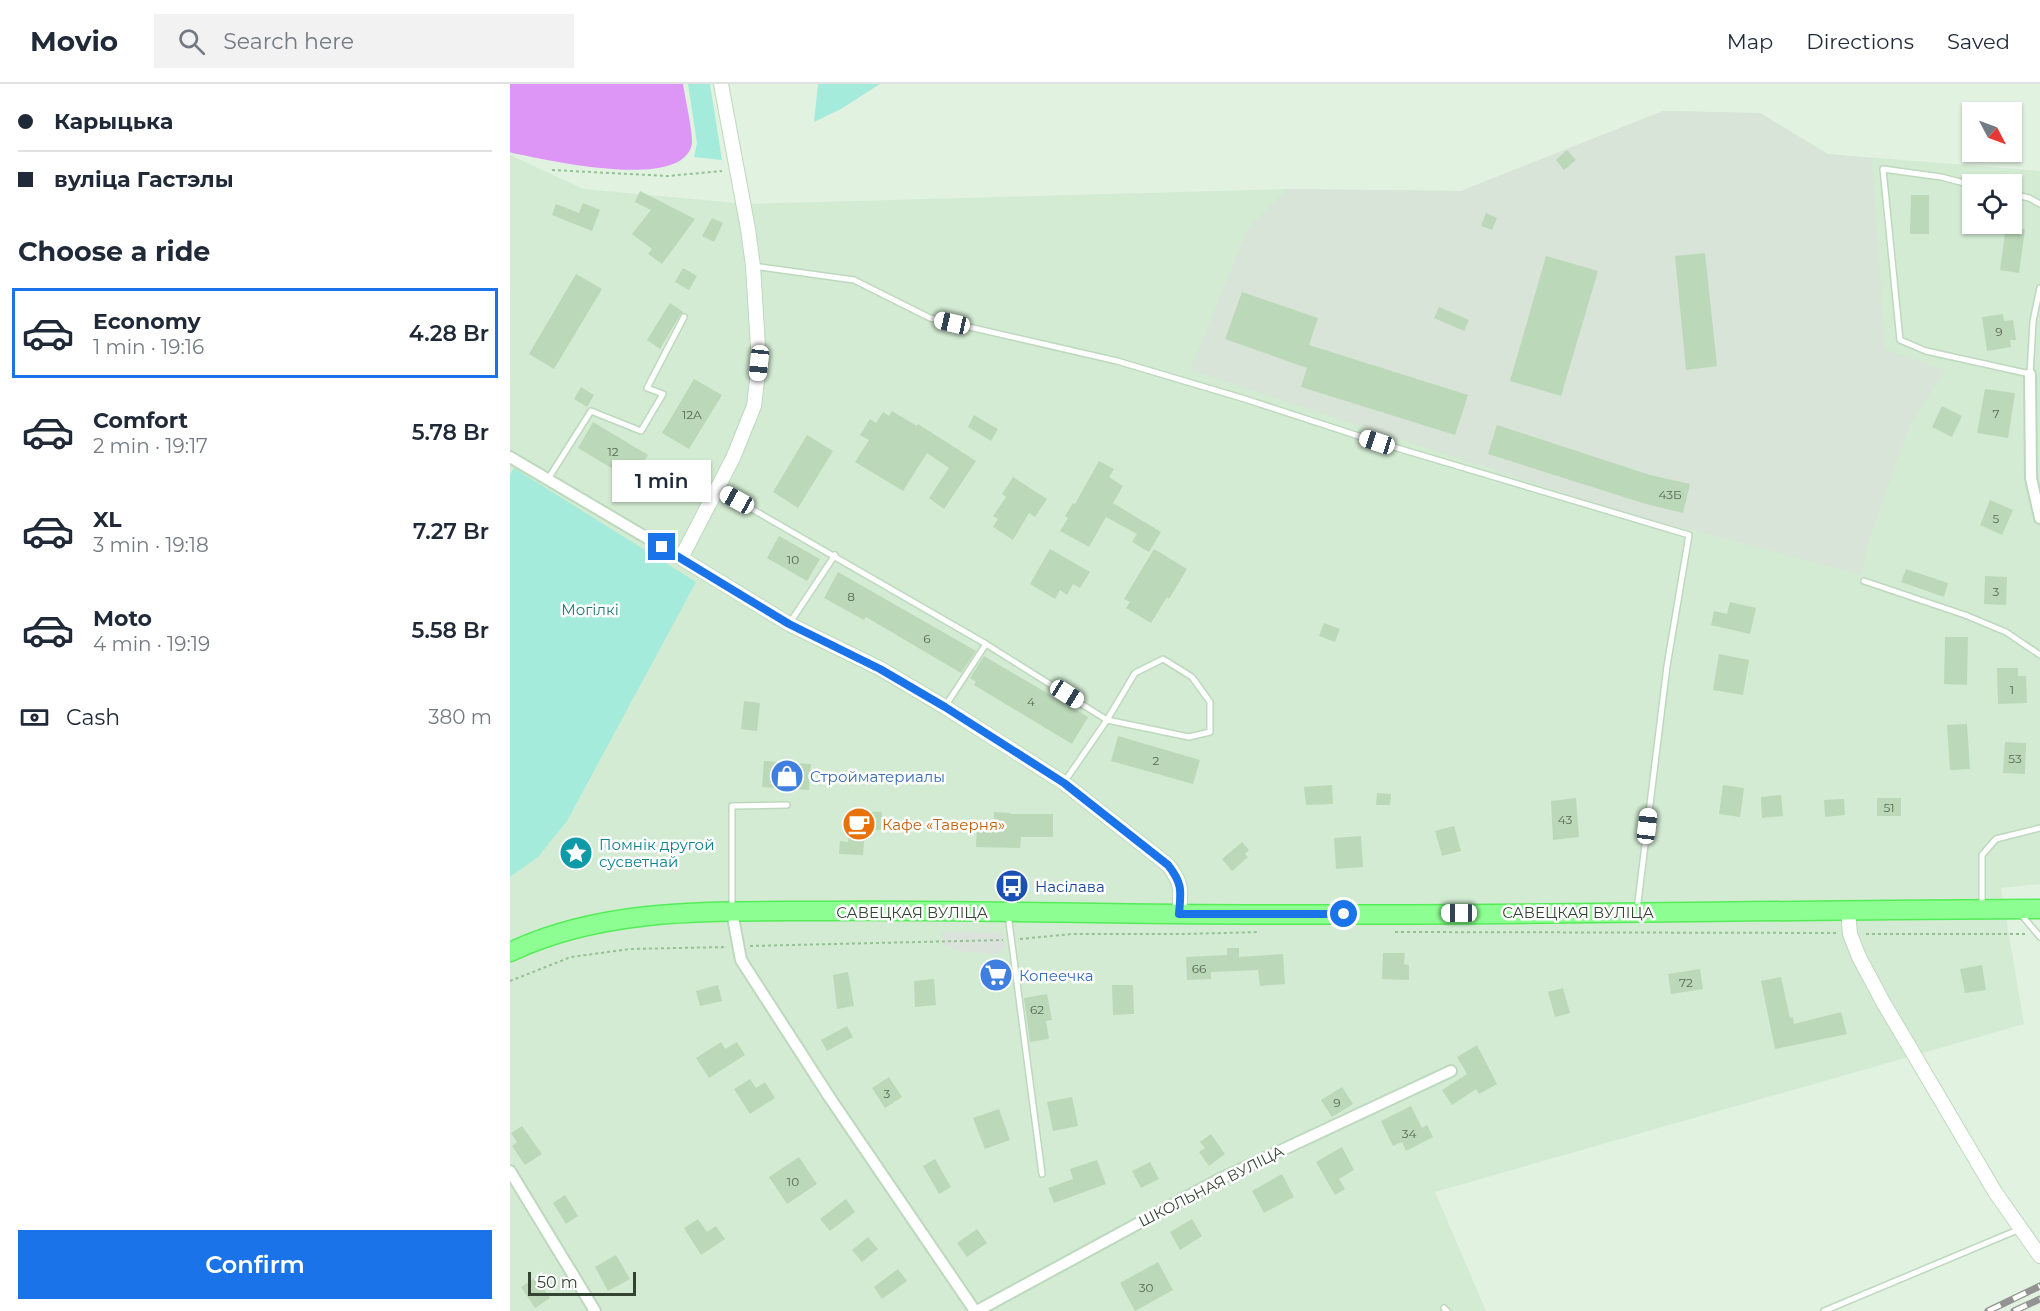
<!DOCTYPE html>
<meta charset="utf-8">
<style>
body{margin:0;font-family:Montserrat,sans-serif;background:#f2f2f3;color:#1f2937;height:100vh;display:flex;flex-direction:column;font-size:22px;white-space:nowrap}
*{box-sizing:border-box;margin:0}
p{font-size:20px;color:#747a83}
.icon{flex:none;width:33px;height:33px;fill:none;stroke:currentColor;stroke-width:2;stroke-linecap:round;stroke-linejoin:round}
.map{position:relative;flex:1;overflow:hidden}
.drawer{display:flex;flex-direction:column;background:#fff;width:510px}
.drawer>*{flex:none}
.guide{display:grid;align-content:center;height:132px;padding:0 18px;background:#fff}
.needle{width:39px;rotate:131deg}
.buttons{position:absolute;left:1452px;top:18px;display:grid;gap:12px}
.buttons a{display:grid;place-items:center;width:60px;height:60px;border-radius:0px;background:#fff;box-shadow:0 2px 4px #0004;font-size:30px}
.scale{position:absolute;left:18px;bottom:15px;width:108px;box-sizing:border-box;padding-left:6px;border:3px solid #334432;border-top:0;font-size:16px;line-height:21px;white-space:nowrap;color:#334432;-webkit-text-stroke:4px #fff;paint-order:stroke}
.end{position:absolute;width:27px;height:27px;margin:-14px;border:8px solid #1a73e8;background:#fff;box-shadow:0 0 0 3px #fff}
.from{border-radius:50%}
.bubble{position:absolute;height:42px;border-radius:0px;background:#fff;box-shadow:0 2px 4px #0004;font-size:20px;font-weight:600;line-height:42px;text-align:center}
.car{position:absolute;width:18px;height:36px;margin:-18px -9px;border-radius:8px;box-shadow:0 0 4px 2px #0007;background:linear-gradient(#fff 24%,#345 0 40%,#fff 0 76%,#345 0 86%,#fff 0)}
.guide b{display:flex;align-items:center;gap:21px;height:57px;font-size:22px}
.guide b+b{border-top:2px solid #e0e1e3}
.guide i{width:15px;height:15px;background:#1f2937}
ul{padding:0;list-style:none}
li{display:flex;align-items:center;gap:18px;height:90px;margin:0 12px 9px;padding:0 6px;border:3px solid transparent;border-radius:0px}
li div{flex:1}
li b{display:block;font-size:22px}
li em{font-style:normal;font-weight:600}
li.on{border-color:#1a73e8}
li>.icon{width:54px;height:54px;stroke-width:1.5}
h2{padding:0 18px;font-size:27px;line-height:72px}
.pay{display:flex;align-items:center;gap:15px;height:66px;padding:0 18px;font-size:22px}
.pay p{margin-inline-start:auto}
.action{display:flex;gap:12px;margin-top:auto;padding:12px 18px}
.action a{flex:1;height:69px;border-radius:0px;background:#1a73e8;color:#fff;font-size:24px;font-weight:600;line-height:69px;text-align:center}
header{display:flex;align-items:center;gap:36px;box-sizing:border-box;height:84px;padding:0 30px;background:#fff;border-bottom:2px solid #e0e1e3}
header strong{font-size:28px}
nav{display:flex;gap:33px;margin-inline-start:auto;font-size:21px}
.search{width:420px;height:54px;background:#f2f2f3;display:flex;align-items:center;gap:15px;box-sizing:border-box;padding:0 21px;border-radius:0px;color:#747a83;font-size:22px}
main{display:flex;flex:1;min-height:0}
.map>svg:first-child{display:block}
</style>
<header>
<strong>Movio</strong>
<div class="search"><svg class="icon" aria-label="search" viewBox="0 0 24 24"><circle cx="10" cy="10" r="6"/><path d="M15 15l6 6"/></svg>Search here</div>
<nav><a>Map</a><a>Directions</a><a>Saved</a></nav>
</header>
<main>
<section class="drawer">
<div class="guide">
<b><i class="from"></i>Карыцька</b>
<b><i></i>вуліца Гастэлы</b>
</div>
<h2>Choose a ride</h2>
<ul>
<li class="on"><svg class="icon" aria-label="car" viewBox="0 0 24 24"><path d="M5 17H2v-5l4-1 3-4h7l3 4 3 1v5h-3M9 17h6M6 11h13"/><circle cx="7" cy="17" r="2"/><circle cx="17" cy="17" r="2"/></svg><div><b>Economy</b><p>1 min · 19:16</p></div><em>4.28 Br</em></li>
<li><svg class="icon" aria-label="car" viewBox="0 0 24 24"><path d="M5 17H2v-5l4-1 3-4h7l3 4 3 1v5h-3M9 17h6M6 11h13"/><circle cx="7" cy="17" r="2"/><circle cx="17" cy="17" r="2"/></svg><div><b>Comfort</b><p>2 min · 19:17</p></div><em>5.78 Br</em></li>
<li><svg class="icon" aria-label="car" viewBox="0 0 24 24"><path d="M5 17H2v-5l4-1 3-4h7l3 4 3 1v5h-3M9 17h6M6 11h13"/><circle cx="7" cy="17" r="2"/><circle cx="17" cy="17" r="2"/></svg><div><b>XL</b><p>3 min · 19:18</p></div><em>7.27 Br</em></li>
<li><svg class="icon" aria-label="car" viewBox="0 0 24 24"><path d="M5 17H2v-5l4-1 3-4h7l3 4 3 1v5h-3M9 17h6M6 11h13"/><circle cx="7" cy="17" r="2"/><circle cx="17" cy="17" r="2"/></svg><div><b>Moto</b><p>4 min · 19:19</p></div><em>5.58 Br</em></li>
</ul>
<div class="pay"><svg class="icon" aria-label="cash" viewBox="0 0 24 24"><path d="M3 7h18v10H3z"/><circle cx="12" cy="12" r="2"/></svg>Cash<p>380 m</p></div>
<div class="action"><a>Confirm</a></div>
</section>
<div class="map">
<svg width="1530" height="1227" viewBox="0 0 1530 1227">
<rect width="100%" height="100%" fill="#e1f2e1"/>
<path fill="#d3ebd3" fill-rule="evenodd" d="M1153 27 1250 29 1318 70 1530 87V800L1491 804 1514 940 925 1108 976 1227H0V71L74 105 237 120 777 105 951 107ZM1462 100H1502V140H1462Z"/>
<polygon fill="#d8e4d7" points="1153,27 1250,29 1317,70 1362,74 1375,265 1435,286 1400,341 1357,462 1352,491 1102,425 680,286 738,144 777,105 951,107"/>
<g fill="#a5ebdc">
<polygon points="178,0 200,0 212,76 184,73 187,59"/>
<polygon points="308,0 370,0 331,25 304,38"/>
<polygon points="4,384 186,498 57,737 28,773 0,793 0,391"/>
</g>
<polygon fill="#dbe2db" points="431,848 492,849 495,863 486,870 450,867 434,861"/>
<path fill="#dd96f6" d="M0 0H173C175 13 183 49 182 59 175 109 34 75 2 69L0 68Z"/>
<g fill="#bbd8b9">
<polygon points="1057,66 1066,76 1054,86 1046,76"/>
<polygon points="130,107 185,135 152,180 138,170 142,165 122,150 141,126 125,118"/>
<polygon points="1401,111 1419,111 1419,150 1400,150"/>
<polygon points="73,119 90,126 82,147 42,131 46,120 69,129"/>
<polygon points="976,129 987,134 982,146 971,142"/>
<polygon points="202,134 213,139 204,158 192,152"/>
<polygon points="1496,142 1515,145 1509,189 1490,186"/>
<polygon points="1195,169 1207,282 1176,286 1165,172"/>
<polygon points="1036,172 1088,187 1051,312 1000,297"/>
<polygon points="173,184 187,192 179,206 165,198"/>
<polygon points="66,190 92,205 44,285 19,270"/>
<polygon points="732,208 808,234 799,261 958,311 945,351 791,303 797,284 715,255"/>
<polygon points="160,219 173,228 170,231 150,265 137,256"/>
<polygon points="929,223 959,236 954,247 924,234"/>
<polygon points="1493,230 1494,237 1503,236 1506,256 1500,256 1501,263 1477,267 1472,233"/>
<polygon points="184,295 212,311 179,365 152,349"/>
<polygon points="71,303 84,311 77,323 64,315"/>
<polygon points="1475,305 1505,309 1498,354 1467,349"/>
<polygon points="1432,322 1452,332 1442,353 1422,343"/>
<polygon points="382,327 407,342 408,340 466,377 434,425 419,414 439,384 417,369 393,407 345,378 359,356 350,351 360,335 366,339 373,328 379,332"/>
<polygon points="464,331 488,345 481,357 458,343"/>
<polygon points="83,338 138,371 123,397 68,364"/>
<polygon points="987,341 1140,391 1180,400 1173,429 1136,420 978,370"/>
<polygon points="297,351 323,367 288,424 263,408"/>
<polygon points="589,377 604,385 599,393 613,402 603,419 651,448 639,468 622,458 627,450 596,433 579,463 550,447 558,434 555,432 563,419 565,420"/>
<polygon points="503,393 537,415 525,433 519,429 503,456 483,443 488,435 483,432 496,413 492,410"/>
<polygon points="1480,416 1503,426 1492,451 1470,441"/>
<polygon points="269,452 310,475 297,497 257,474"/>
<polygon points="540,465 580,488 570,504 563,500 557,511 550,506 545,515 520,500"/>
<polygon points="644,465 677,485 659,515 657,513 641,539 616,524 620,518 614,515"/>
<polygon points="1396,485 1438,499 1434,513 1391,498"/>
<polygon points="328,488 466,567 451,589 356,533 354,536 314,514"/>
<polygon points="1475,492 1497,493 1496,521 1474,520"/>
<polygon points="1220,518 1246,524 1240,550 1201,541 1204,527 1217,530"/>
<polygon points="814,539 830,545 825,558 809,552"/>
<polygon points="1435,553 1458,553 1457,601 1434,600"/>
<polygon points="1209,570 1239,576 1233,611 1203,606"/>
<polygon points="474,572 578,633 562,660 464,601 466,598 460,594"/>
<polygon points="1487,584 1508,584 1508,592 1516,592 1517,619 1488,620"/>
<polygon points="234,617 250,619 247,647 231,645"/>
<polygon points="1457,640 1460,685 1440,686 1437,641"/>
<polygon points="608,652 690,676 683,700 601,677"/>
<polygon points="1495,658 1516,659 1515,690 1493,689"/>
<polygon points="254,677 301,680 299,706 252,703"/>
<polygon points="822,701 823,720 796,721 794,703"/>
<polygon points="1213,701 1234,704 1230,733 1209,730"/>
<polygon points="867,709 881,710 880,721 866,721"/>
<polygon points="1271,711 1273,732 1252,734 1251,713"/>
<polygon points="1066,714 1069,753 1043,756 1041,717"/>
<rect x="1367" y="714" width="24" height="18"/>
<polygon points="1334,715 1335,731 1315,733 1314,716"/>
<polygon points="339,727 372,728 371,746 355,746 353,771 329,770 330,757 338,758"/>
<polygon points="484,728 500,729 500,730 543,730 543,753 511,753 510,764 466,763 467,739 484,739"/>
<polygon points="944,742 951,767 932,772 925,747"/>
<polygon points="851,752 853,783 826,785 824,754"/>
<polygon points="732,758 739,766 735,770 738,773 722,787 712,775"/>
<polygon points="717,864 729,864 729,873 773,870 775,900 750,902 748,886 701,888 701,895 677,896 676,873 717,871"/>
<polygon points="873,869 895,869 894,880 899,881 899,896 872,895"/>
<polygon points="478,876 493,876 494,905 478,906"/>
<polygon points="1472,881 1476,906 1455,909 1450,885"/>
<polygon points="1190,885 1193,905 1161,910 1158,890"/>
<polygon points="338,888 344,922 327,925 323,891"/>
<polygon points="1271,893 1280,934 1283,933 1284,940 1331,928 1337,950 1265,965 1251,897"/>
<polygon points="424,895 426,921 405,923 404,897"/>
<polygon points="208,901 212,917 190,922 186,907"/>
<polygon points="602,901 623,901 624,930 603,931"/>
<polygon points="1053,904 1060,929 1045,933 1038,908"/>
<polygon points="537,910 542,936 536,937 539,955 520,958 514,914"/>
<polygon points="337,942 343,953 317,967 311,956"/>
<polygon points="211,958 215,965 227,958 235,971 199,994 186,974"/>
<polygon points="967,961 987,1000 969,1010 966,1005 942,1021 932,1006 957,990 947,973"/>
<polygon points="379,993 392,1013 375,1024 362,1004"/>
<polygon points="240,995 246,1004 255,998 265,1014 240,1030 224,1005"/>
<polygon points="832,1003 843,1020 822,1033 811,1016"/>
<polygon points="562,1013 568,1042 543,1047 537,1018"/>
<polygon points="901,1022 912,1044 917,1041 923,1053 896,1067 892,1058 883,1062 871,1037"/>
<polygon points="489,1025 500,1056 475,1065 463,1034"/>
<polygon points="12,1042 32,1070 15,1081 2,1062 7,1058 1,1049"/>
<polygon points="701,1050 715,1070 699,1082 689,1068 695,1064 690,1058"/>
<polygon points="832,1063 844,1086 829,1095 835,1105 825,1111 806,1078"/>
<polygon points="289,1073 307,1100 277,1120 259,1093"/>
<polygon points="425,1075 441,1103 429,1110 413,1082"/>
<polygon points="587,1076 596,1100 544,1119 538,1104 563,1095 560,1085"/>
<polygon points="640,1078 649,1095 631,1104 622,1087"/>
<polygon points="772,1090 784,1113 754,1129 742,1107"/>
<polygon points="55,1111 68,1132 56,1140 43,1119"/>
<polygon points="336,1115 345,1128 320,1147 310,1135"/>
<polygon points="188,1135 197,1148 206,1142 215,1155 191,1171 174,1144"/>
<polygon points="682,1135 692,1152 670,1166 660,1148"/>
<polygon points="467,1145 477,1159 457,1173 447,1159"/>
<polygon points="358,1153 368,1165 352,1178 342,1166"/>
<polygon points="106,1171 120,1195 98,1207 85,1183"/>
<polygon points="648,1178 663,1206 625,1227 610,1199"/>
<polygon points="388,1185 397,1197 372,1215 364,1203"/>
<polygon points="26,1193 40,1214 25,1224 11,1203"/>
</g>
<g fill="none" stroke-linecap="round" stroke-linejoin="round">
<g stroke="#bdd9bd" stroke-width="8">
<g id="service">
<polyline points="1462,101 1431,93 1373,85 1390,256 1416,267 1520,290 1523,237 1530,204"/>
<polyline points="1502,110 1519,114 1530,120"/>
<polyline points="243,182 344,196 420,234 607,277 735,315 867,358 1179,451 1157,582 1127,826"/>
<polyline points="38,395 81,327 131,347 153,310 137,304 174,233"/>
<polyline points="209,406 476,560 597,636 625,589 653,575 682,593 700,618 700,648 679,653 597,636 555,697"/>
<polyline points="1354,497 1455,531 1496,548 1530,571"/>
<polyline points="279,540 325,471"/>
<polyline points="436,621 476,560"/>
<polyline points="222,823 222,722 277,721"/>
<polyline points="1472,823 1472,771 1486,755 1530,744"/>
<polyline points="1510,829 1530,853"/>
<polyline points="498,830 532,1090"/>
<polyline points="934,1224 937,1227"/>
<polyline points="1314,1227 1510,1145"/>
</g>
</g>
<g stroke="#bdd9bd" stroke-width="14">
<g id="minor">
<polyline points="1520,290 1521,394 1530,434"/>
<polyline points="0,373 171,474"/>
<polyline points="222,828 231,876 320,1014 465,1227"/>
<polyline points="0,1087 85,1227"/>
<polyline points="467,1227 710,1095 941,987"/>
</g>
</g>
<g stroke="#bdd9bd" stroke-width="16">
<g id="tertiary">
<path d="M211 0 238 145 243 182 249 279 244 322 223 374 171 474 279 540 371 585 435 623 554 699 658 781C673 800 671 807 669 830"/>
<polyline points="1338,826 1340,850 1349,873 1373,918 1485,1108 1530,1172"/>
</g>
</g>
<g stroke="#54ed58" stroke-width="21">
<path id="primary" d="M0 868C99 821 212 828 319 827 434 826 550 829 666 830 954 833 1242 826 1530 825"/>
</g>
<g stroke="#94c193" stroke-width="2" stroke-dasharray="3 3" stroke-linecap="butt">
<polyline points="42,86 158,92 212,87"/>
<polyline points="885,848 1326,849"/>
<polyline points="1356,850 1515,850"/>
<polyline points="510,855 562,850 675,850 750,848"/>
<polyline points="240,862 493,856"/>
<polyline points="0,897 61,873 120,865 217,863"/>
</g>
<use href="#service" stroke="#fff" stroke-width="5"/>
<use href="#minor" stroke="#fff" stroke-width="10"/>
<use href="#tertiary" stroke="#fff" stroke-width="14"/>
<use href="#primary" stroke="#8dff92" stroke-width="18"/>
<g stroke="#939393" stroke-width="7">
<g id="rail">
<polyline points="1478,1227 1530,1202"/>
<polyline points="1504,1227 1530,1215"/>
</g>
</g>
<use href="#rail" stroke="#fff" stroke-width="4.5" stroke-dasharray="14" stroke-linecap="butt"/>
</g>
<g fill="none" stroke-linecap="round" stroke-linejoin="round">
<path stroke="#1a73e8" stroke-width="8" d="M152 463 279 540 370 585 435 623 554 699 658 781C673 800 671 807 669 830H834"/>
</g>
<defs>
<g id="shop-disc" transform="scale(1.725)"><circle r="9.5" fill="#3f7fe0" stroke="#fff"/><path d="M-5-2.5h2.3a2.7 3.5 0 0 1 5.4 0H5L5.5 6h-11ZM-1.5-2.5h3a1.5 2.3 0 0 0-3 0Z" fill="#fff"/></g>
<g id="cafe-disc" transform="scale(1.725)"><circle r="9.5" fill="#e8710a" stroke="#fff"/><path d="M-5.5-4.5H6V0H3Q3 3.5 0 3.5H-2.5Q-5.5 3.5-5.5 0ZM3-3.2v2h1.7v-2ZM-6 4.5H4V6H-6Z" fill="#fff"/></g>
<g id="sight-disc" transform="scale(1.725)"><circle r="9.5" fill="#0f9aa8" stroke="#fff"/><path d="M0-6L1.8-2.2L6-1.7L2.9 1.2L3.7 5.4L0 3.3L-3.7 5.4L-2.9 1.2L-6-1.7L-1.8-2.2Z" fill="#fff"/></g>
<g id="bus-disc" transform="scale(1.725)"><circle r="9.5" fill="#1a4fb4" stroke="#fff"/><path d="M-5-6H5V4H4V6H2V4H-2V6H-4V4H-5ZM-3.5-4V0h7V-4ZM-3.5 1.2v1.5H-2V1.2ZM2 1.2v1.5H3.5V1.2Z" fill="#fff"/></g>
<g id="supermarket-disc" transform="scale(1.725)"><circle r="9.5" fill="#3f7fe0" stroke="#fff"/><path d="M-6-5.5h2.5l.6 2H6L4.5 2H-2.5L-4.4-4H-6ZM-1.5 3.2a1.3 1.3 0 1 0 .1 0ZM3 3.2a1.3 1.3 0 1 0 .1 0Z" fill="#fff"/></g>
</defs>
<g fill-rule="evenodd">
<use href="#shop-disc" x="277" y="692"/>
<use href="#cafe-disc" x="349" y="740"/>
<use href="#sight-disc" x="66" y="769"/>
<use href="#bus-disc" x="502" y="802"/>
<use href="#supermarket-disc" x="486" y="891"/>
</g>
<g text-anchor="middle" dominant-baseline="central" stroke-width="5" stroke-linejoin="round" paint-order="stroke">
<g font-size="12" fill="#556954">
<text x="1489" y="247">9</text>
<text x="1486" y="329">7</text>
<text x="182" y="330">12А</text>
<text x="103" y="367">12</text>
<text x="1160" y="410">43Б</text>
<text x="1486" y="434">5</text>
<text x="283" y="475">10</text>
<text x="1486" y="507">3</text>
<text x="341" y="512">8</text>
<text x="417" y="554">6</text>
<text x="1502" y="605">1</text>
<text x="521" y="617">4</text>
<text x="1505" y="674">53</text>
<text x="646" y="676">2</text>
<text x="1379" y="723">51</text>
<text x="1055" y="735">43</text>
<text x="689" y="884">66</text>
<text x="1176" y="898">72</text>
<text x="527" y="925">62</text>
<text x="377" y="1009">3</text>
<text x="827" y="1018">9</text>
<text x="899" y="1049">34</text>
<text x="283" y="1097">10</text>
<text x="636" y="1203">30</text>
</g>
<g font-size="15" fill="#217a75" stroke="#fff">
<text x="80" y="525">Могілкі</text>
</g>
<g font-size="15" fill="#366cbe" stroke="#fff" text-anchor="start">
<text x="300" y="692">Стройматериалы</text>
<text x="509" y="891">Копеечка</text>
</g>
<g font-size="15" fill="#c56008" stroke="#fff" text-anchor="start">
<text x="372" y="740">Кафе «Таверня»</text>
</g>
<g font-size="15" fill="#0d838f" stroke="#fff" text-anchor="start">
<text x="89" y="760">Помнік другой<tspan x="89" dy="17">сусветнай</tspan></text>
</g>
<g font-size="15" fill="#164399" stroke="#fff" text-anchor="start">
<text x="525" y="802">Насілава</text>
</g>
<g font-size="15" fill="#334432" stroke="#fff">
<text x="402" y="828">САВЕЦКАЯ ВУЛІЦА</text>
<text x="1068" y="828">САВЕЦКАЯ ВУЛІЦА</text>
<text transform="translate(701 1102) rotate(-27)">ШКОЛЬНАЯ ВУЛІЦА</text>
</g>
</g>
</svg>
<div class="buttons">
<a><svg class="needle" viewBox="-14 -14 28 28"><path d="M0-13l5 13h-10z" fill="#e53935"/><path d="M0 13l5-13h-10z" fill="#747a83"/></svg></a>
<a><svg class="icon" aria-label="locate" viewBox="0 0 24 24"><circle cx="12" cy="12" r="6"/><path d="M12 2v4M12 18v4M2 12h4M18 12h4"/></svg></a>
</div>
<div class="scale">50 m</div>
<i class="end from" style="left:834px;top:830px"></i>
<i class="end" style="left:152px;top:463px"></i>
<div class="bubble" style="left:102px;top:376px;width:99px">1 min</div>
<i class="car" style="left:442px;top:239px;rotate:283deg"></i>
<i class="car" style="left:249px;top:279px;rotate:186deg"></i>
<i class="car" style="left:867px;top:358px;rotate:288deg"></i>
<i class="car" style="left:227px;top:416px;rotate:299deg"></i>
<i class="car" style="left:557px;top:610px;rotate:122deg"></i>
<i class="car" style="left:1137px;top:742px;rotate:7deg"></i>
<i class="car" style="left:949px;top:829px;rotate:270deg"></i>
</div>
</main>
